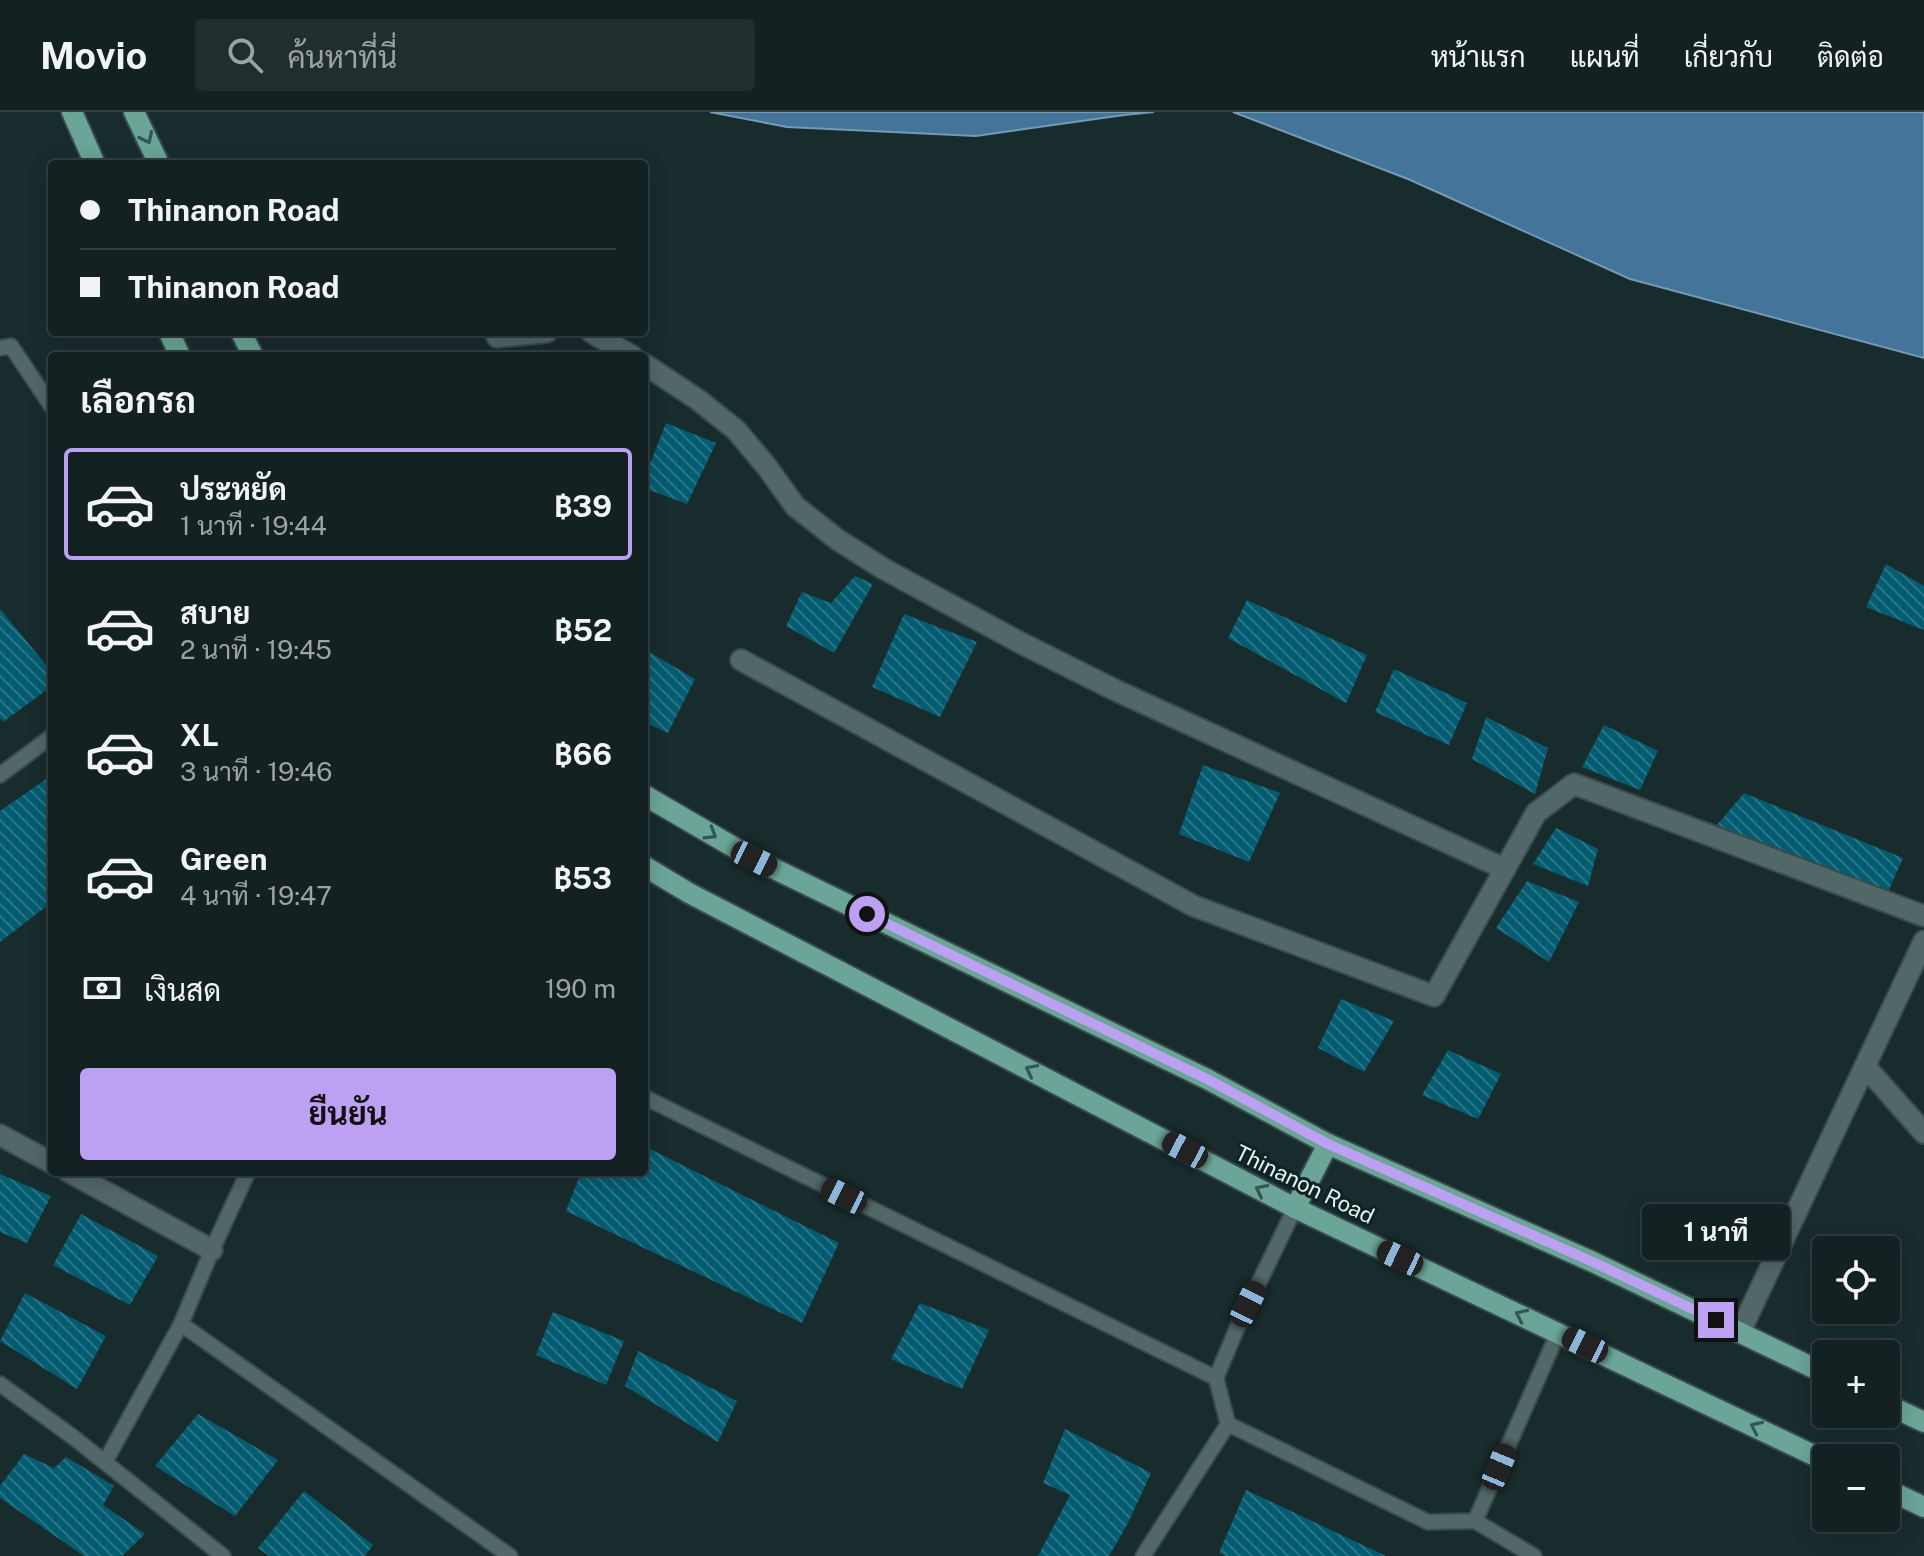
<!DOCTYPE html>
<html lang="th">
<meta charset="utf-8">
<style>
body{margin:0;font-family:"Public Sans",Sarabun,sans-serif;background:#202e2f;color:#f1f3f6;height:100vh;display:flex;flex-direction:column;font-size:30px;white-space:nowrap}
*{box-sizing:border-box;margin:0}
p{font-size:26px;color:#9da3a5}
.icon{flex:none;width:44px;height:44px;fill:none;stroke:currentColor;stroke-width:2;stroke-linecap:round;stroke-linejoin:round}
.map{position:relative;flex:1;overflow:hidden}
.side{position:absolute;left:48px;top:240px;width:600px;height:824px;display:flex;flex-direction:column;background:#132122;border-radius:8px;box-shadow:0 4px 20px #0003,0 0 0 2px #323e40}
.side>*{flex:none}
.banner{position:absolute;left:48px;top:48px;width:600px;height:176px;border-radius:8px;box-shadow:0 4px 20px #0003,0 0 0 2px #323e40;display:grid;align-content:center;height:176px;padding:0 32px;background:#132122}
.buttons{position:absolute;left:1812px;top:1124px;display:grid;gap:16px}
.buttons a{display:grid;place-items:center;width:88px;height:88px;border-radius:8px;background:#132122;box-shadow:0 4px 20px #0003,0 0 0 2px #323e40;font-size:40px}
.end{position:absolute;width:36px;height:36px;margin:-18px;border:10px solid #bca0f2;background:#111;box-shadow:0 0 0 4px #111}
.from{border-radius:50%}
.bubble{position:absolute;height:56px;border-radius:8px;background:#132122;box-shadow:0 4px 20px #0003,0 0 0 2px #323e40;font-size:26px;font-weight:700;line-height:56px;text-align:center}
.car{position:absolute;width:24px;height:48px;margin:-24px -12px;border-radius:10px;box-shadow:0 0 6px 2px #0007;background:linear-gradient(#222 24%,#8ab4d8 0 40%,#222 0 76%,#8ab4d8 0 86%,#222 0)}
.banner b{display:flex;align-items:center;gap:28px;height:76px;font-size:30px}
.banner b+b{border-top:2px solid #323e40}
.banner i{width:20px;height:20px;background:#f1f3f6}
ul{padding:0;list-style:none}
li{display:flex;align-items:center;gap:24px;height:112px;margin:0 16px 12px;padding:0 16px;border:4px solid transparent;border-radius:8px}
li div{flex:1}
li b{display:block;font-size:30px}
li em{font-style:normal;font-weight:700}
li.current{border-color:#bca0f2}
li>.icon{width:72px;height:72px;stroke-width:1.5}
h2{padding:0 32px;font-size:36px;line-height:96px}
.pay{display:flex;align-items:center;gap:20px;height:88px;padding:0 32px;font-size:30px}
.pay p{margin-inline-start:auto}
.button{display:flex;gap:16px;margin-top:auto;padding:16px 32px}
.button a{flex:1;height:92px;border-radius:8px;background:#bca0f2;color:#111;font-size:32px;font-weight:700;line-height:92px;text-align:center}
header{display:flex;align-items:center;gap:48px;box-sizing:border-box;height:112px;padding:0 40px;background:#132122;border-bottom:2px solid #323e40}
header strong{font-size:38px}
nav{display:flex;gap:44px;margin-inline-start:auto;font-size:28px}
.search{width:560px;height:72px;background:#202e2f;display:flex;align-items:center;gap:20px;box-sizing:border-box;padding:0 28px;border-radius:8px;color:#9da3a5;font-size:30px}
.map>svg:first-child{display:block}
</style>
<header>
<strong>Movio</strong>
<div class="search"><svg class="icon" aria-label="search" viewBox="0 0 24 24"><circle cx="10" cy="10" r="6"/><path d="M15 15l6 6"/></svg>ค้นหาที่นี่</div>
<nav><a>หน้าแรก</a><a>แผนที่</a><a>เกี่ยวกับ</a><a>ติดต่อ</a></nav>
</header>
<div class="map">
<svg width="1924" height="1444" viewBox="0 0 1924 1444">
<defs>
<pattern id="building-back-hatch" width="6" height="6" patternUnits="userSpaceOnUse" patternTransform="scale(2)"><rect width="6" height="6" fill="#045c71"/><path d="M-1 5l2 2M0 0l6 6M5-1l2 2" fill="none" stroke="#287486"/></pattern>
</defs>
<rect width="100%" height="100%" fill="#192c2d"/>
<g fill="#44749a" stroke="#749ab4" stroke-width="2">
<polygon points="710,0 1154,0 1124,3 976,24 787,15"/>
<polygon points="1233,0 1924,0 1924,246 1630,167 1408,67"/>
</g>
<g fill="url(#building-back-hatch)">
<polygon points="666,311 716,331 687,392 644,376 644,367"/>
<polygon points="1886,452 1924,474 1924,518 1866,495"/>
<polygon points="855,464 873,472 834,541 786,514 802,480 831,491"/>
<polygon points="1247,488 1367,543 1346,591 1228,526"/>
<polygon points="0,497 52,560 52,574 3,610 0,606"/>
<polygon points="904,502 977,530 940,605 872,575"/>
<polygon points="644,537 695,567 668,621 644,610"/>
<polygon points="1394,557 1467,591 1449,633 1375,600"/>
<polygon points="1486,605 1548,636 1535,682 1472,647"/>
<polygon points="1604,613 1658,639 1640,678 1582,655"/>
<polygon points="1203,653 1280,681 1249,750 1179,722"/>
<polygon points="52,663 52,790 0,830 0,699"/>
<polygon points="1744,681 1903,746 1884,789 1717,713"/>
<polygon points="1556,716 1598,737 1588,774 1533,752"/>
<polygon points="1527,769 1579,790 1549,850 1496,816"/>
<polygon points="1341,887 1394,909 1364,960 1318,936"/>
<polygon points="1448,938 1501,962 1478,1007 1422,983"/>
<polygon points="644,1034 839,1131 802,1211 566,1099 581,1060 644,1060"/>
<polygon points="0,1062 51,1084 27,1131 0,1120"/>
<polygon points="81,1102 158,1144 130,1193 53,1153"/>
<polygon points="25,1181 106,1224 77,1277 0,1229"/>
<polygon points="920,1191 989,1218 962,1277 891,1247"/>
<polygon points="553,1200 624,1229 606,1273 536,1243"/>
<polygon points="638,1239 737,1289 718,1330 625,1274"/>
<polygon points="198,1302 278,1348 235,1404 155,1354"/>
<polygon points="1065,1317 1151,1361 1128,1411 1109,1444 1038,1444 1070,1383 1043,1371"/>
<polygon points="24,1342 54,1356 66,1345 114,1374 103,1393 145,1422 122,1444 84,1444 0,1386 0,1374"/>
<polygon points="1246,1378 1386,1444 1226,1444 1219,1441"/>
<polygon points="304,1379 373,1433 365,1444 269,1444 258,1436"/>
</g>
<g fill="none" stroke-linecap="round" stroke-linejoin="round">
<g stroke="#394a4a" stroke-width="18">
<g id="lane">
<polyline points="0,236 11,234 52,295"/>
<polyline points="0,663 52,624"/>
<polyline points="644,985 1216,1266 1228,1312 1428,1410 1475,1409 1558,1221"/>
<polyline points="181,1212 510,1444"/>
<polyline points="1216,1266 1237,1216 1295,1096"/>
<polyline points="0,1272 73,1325 223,1444"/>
<polyline points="105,1350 181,1212 212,1138 248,1060"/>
<polyline points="1475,1409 1534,1444"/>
<polyline points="1143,1444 1228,1312"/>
</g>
</g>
<g stroke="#394a4a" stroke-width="24">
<g id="street">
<polyline points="591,220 632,244"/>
<polyline points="497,225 547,220"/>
<polyline points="644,252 697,287 736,318 767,355 795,394 838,428 884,457 1019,530 1115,578 1505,757"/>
<polyline points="741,548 1194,794 1434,884 1536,701 1574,672 1924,804"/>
<polyline points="1924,829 1865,954 1924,1021"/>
<polyline points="0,1023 52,1051"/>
<polyline points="69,1060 212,1138"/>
<polyline points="1740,1220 1865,954"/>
</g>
</g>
<g stroke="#394a4a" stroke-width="24">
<g id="primary">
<polyline points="72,0 95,52"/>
<polyline points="134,0 159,52"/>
<polyline points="169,220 180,244"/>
<polyline points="241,220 253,244"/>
<polyline points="644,683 754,747 1207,967 1328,1032 1593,1150 1826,1262"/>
<polyline points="644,754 689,781 1295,1096 1826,1349"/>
<polyline points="1295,1096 1328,1032"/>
<polyline points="1886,1292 1924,1310"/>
<polyline points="1886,1377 1924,1395"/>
</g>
</g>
<use href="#lane" stroke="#526768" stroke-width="14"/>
<use href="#street" stroke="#526768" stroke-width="20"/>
<use href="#primary" stroke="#6aa597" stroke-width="20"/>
</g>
<defs><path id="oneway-chevron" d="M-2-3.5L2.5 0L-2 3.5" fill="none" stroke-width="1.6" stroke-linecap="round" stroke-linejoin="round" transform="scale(2)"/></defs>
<g stroke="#335751">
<use href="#oneway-chevron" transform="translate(147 26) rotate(64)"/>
<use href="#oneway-chevron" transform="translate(711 722) rotate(31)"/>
<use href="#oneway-chevron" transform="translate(1031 958) rotate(-153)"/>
<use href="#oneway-chevron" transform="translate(1261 1078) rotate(-153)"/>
<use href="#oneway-chevron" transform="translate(1521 1203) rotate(-155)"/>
<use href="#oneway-chevron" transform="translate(1756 1315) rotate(-155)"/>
</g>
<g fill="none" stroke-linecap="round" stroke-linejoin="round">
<polyline stroke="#bca0f2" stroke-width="10" points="867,802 1207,967 1328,1032 1593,1150 1716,1208"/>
</g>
<g text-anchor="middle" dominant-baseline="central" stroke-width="6" stroke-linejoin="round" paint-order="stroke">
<g font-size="22" fill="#e4f1f0" stroke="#0f2323">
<text transform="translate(1305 1072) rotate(26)">Thinanon Road</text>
</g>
</g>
</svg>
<div class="buttons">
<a><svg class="icon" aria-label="locate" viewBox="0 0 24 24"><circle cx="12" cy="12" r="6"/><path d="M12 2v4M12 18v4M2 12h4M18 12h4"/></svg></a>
<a>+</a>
<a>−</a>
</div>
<i class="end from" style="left:867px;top:802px"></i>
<i class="end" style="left:1716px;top:1208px"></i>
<div class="bubble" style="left:1642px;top:1092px;width:148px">1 นาที</div>
<i class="car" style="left:754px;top:747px;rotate:116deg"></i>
<i class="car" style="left:1185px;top:1038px;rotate:298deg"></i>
<i class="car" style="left:844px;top:1084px;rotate:296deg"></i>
<i class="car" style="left:1400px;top:1146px;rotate:295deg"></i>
<i class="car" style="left:1248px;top:1192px;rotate:26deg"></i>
<i class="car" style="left:1585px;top:1233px;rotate:296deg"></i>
<i class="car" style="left:1499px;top:1355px;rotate:23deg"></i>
<div class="banner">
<b><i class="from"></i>Thinanon Road</b>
<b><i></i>Thinanon Road</b>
</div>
<section class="side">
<h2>เลือกรถ</h2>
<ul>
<li class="current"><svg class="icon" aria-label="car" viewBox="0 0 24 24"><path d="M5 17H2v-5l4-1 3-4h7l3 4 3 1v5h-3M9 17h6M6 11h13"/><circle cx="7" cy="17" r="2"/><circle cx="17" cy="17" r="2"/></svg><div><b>ประหยัด</b><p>1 นาที · 19:44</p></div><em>฿39</em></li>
<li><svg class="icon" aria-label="car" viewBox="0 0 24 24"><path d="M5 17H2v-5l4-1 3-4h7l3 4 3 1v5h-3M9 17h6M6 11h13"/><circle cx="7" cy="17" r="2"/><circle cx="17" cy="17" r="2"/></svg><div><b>สบาย</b><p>2 นาที · 19:45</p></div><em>฿52</em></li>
<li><svg class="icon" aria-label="car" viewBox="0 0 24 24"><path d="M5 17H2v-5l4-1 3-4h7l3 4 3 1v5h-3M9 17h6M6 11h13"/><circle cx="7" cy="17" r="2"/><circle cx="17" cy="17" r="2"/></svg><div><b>XL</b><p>3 นาที · 19:46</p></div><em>฿66</em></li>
<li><svg class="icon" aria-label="car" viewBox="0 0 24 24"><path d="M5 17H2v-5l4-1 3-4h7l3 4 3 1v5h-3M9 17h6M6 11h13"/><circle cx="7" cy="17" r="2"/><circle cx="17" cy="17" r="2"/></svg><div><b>Green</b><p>4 นาที · 19:47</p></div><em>฿53</em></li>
</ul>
<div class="pay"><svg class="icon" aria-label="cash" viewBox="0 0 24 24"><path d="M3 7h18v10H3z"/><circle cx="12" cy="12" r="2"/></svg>เงินสด<p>190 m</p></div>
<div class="button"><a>ยืนยัน</a></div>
</section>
</div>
